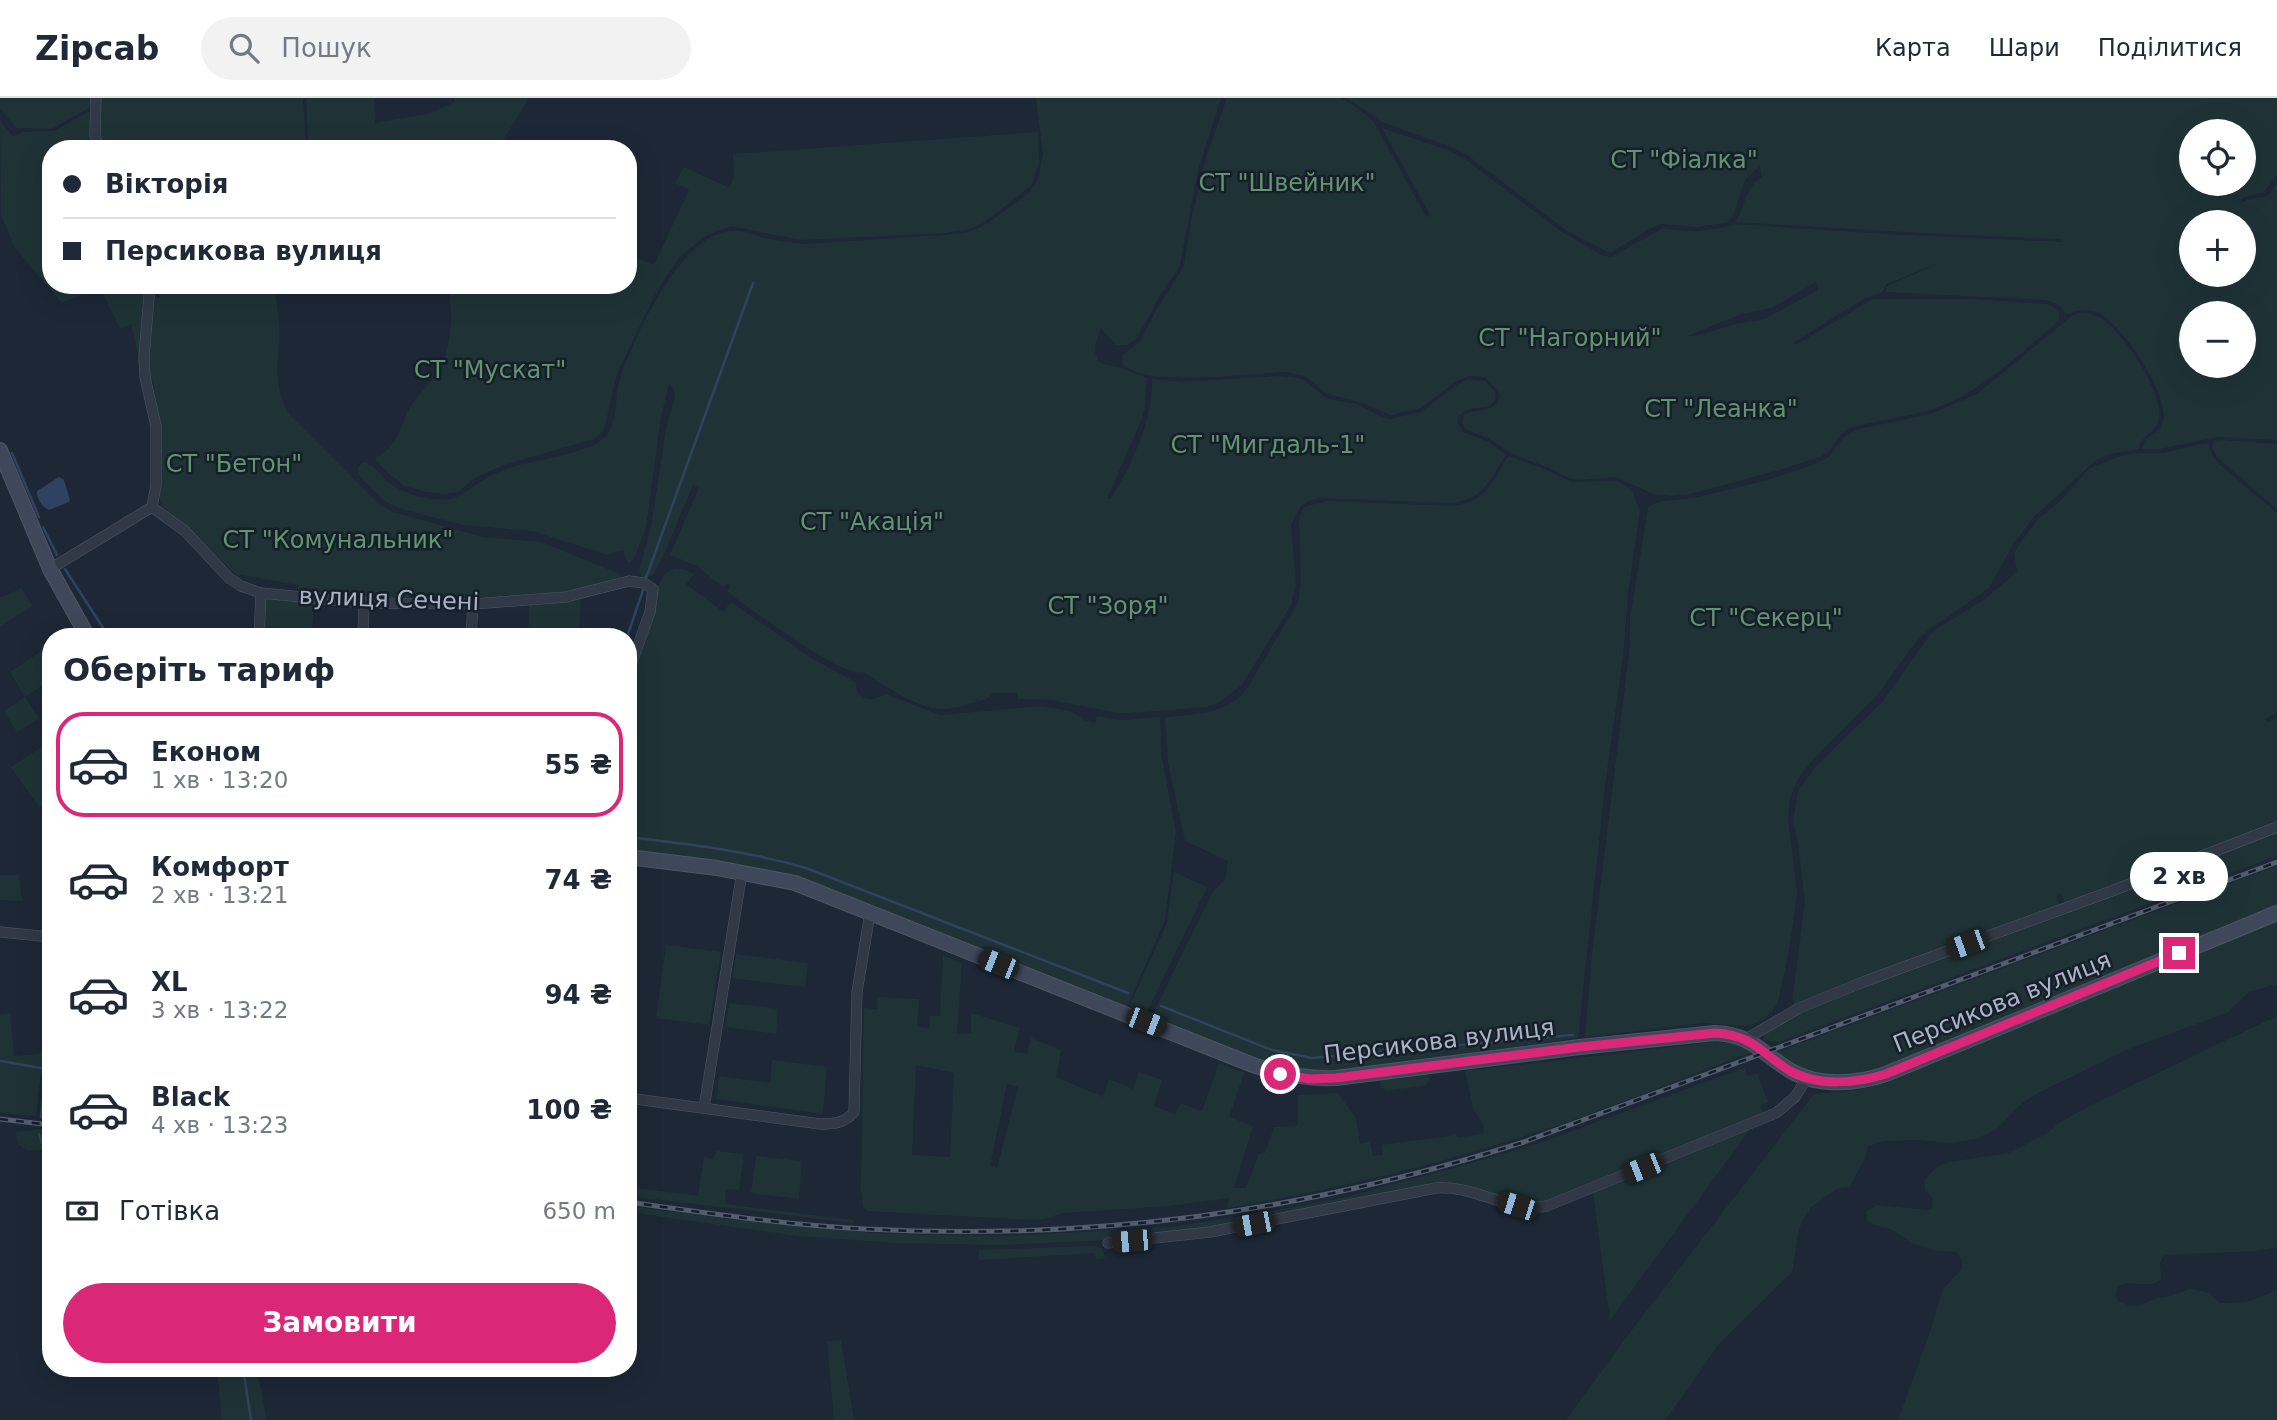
<!DOCTYPE html>
<html lang="uk">
<meta charset="utf-8">
<style>
body{margin:0;font-family:"DejaVu Sans",sans-serif;background:#f2f2f3;color:#1f2937;height:100vh;display:flex;flex-direction:column;font-size:26px;white-space:nowrap}
*{box-sizing:border-box;margin:0}
p{font-size:23px;color:#747a83}
.icon{flex:none;width:38px;height:38px;fill:none;stroke:currentColor;stroke-width:2;stroke-linecap:round;stroke-linejoin:round}
.map{position:relative;flex:1;overflow:hidden}
.panel{position:absolute;left:42px;top:530px;width:595px;height:749px;display:flex;flex-direction:column;background:#fff;border-radius:28px;box-shadow:0 7px 28px #0002}
.panel>*{flex:none}
.hud{position:absolute;left:42px;top:42px;width:595px;height:154px;border-radius:28px;box-shadow:0 7px 28px #0002;display:grid;align-content:center;height:154px;padding:0 21px;background:#fff}
.fabs{position:absolute;left:2179px;top:21px;display:grid;gap:14px}
.fabs a{display:grid;place-items:center;width:77px;height:77px;border-radius:50%;background:#fff;box-shadow:0 7px 28px #0002;font-size:35px}
.end{position:absolute;width:32px;height:32px;margin:-16px;border:9px solid #db2777;background:#fff;box-shadow:0 0 0 4px #fff}
.from{border-radius:50%}
.bubble{position:absolute;height:49px;border-radius:24px;background:#fff;box-shadow:0 7px 28px #0002;font-size:23px;font-weight:800;line-height:49px;text-align:center}
.car{position:absolute;width:21px;height:42px;margin:-21px -10px;border-radius:9px;box-shadow:0 0 5px 2px #0007;background:linear-gradient(#222 24%,#8ab4d8 0 40%,#222 0 76%,#8ab4d8 0 86%,#222 0)}
.hud b{display:flex;align-items:center;gap:24px;height:66px;font-size:26px}
.hud b+b{border-top:2px solid #e0e1e3}
.hud i{width:18px;height:18px;background:#1f2937}
ul{padding:0;list-style:none}
li{display:flex;align-items:center;gap:21px;height:105px;margin:0 14px 10px;padding:0 7px;border:4px solid transparent;border-radius:28px}
li div{flex:1}
li b{display:block;font-size:26px}
li em{font-style:normal;font-weight:800}
li.current{border-color:#db2777}
li>.icon{width:63px;height:63px;stroke-width:1.5}
h2{padding:0 21px;font-size:32px;line-height:84px}
.pay{display:flex;align-items:center;gap:18px;height:77px;padding:0 21px;font-size:26px}
.pay p{margin-inline-start:auto}
.primary-button{display:flex;gap:14px;margin-top:auto;padding:14px 21px}
.primary-button a{flex:1;height:80px;border-radius:42px;background:#db2777;color:#fff;font-size:28px;font-weight:800;line-height:80px;text-align:center}
header{display:flex;align-items:center;gap:42px;box-sizing:border-box;height:98px;padding:0 35px;background:#fff;border-bottom:2px solid #e0e1e3}
header strong{font-size:33px}
nav{display:flex;gap:38px;margin-inline-start:auto;font-size:24px}
.search{width:490px;height:63px;background:#f2f2f3;display:flex;align-items:center;gap:18px;box-sizing:border-box;padding:0 24px;border-radius:38px;color:#747a83;font-size:26px}
.map>svg:first-child{display:block}
</style>
<header>
<strong>Zipcab</strong>
<div class="search"><svg class="icon" aria-label="search" viewBox="0 0 24 24"><circle cx="10" cy="10" r="6"/><path d="M15 15l6 6"/></svg>Пошук</div>
<nav><a>Карта</a><a>Шари</a><a>Поділитися</a></nav>
</header>
<div class="map">
<svg width="2277" height="1322" viewBox="0 0 2277 1322">
<rect width="100%" height="100%" fill="#1d2736"/>
<g fill="#1f3337" fill-rule="evenodd">
<polygon points="0,0 92,0 92,8 52,31 16,30 0,10"/>
<polygon points="98,0 374,0 375,25 432,15 455,4 454,0 529,0 498,51 309,51 306,0 303,1 306,51 103,51 100,39"/>
<path d="M1036 0H1221L1198 72 1180 167 1159 199 1137 240 1127 247H1116L1101 230C1096 243 1090 255 1102 266L1118 269 1147 280 1145 310 1141 323 1107 401H1111C1132 364 1153 324 1152 281L1182 284 1280 278 1297 280 1304 282 1328 301 1357 306 1382 319 1390 321 1421 314 1458 286 1469 281 1485 283 1495 294V302L1490 308C1477 311 1461 308 1457 324L1463 334 1489 344 1506 357C1489 382 1484 402 1451 405L1319 400 1308 403 1301 408 1291 427 1296 485 1291 507 1242 587 1218 605 1206 609 1132 615H1117L1051 602 1018 601 1017 595H993L988 600 978 604 977 599 976 604C966 607 954 611 943 611 915 610 886 588 863 574 843 581 756 514 735 500L727 493 730 489 728 486 722 489 697 468 670 457 699 390 693 387 664 456 653 477 643 480 639 473 651 428 667 326 675 298 674 291 669 286 661 319 646 430 633 463 628 465 623 452 608 457 532 433 463 427 398 410 385 403 363 382 358 376V369L364 364C375 367 380 376 388 384 400 394 417 399 432 401 459 404 460 396 480 384 489 378 499 374 509 370 532 362 589 356 605 339 619 324 614 297 621 278 635 237 682 133 733 133 743 132 754 137 764 140 778 143 791 145 806 146L959 136 975 132 991 123 1028 96 1038 82 1043 56Z"/>
<path d="M1227 0H1339L1355 8 1374 24 1426 119 1430 117 1382 30 1450 53 1465 61 1562 134 1602 157 1611 159 1662 131 1695 133 1722 130 1734 126 1902 137 2065 144 2059 141 1903 134 1735 124C1746 108 1745 89 1762 79L1760 68 1745 82 1733 118 1726 125 1695 129 1662 126 1651 130 1610 155 1566 132 1467 57 1448 48 1382 24 1347 0H2277V77L2264 94 2243 100 2240 105 2247 102 2267 98 2277 85V342L2218 339 2159 351H2142L2145 342C2152 336 2160 334 2163 323 2170 297 2121 224 2097 214 2086 210 2076 213 2065 217L2061 208 2046 202 1886 194V189L1889 187 1944 163 1887 186 1881 195 1865 200 1793 245 1797 246 1873 201H1970L2046 206C2058 209 2065 217 2054 227 2016 259 1979 296 1930 312 1904 320 1877 322 1851 330L1842 335 1828 354 1820 359 1783 371 1691 396 1671 398 1654 396 1614 379 1580 382 1569 380 1547 369 1512 356 1488 340 1465 331 1462 324 1464 317C1479 310 1497 316 1500 296L1485 279 1469 278 1455 284 1421 310 1391 317 1362 305 1325 295 1305 278 1285 274C1253 275 1141 291 1122 265L1123 257 1140 243 1157 211 1184 168 1192 118 1207 57ZM2244 33V86H2191V33ZM2244 124V177H2191V124ZM1817 183 1818 192 1765 221 1731 227 1697 238H1688L1741 216 1772 210ZM2244 215V268H2191V215Z"/>
<polygon points="92,12 97,51 51,51 51,187 148,187 142,272 131,226 120,231 100,189 62,205 15,150 1,117 0,22 13,39 23,34 54,33"/>
<path d="M1038 34 1039 66 1031 88 982 126 969 131 947 135 800 142 731 128 703 139 680 159 667 177 654 199 617 275 604 332 594 341 504 367 474 380 460 393 446 396 426 394 405 388 388 375 375 361C403 343 396 334 411 308 418 297 428 288 435 278 453 253 453 216 448 187H628V156L654 167 689 92 675 85 684 69 730 90 734 78 733 56Z"/>
<path d="M160 187H274C276 202 279 217 279 231 279 266 271 286 290 317L380 407 393 414 483 439 541 444 620 476V481L574 493 511 499V497H502V499H381L380 496 367 495 366 500 316 496 298 491V487L235 476 187 429 162 408 160 403 157 314 153 283H150L148 266 154 199 160 200Z"/>
<path d="M2080 215C2087 215 2094 216 2101 220 2122 233 2164 294 2159 320 2157 335 2141 336 2139 351L2114 355 2096 362 2034 419 2014 445 1989 490 1926 534 1915 545 1875 600 1815 659 1798 681 1790 700 1788 721 1797 795 1789 853 1778 903C1773 917 1759 926 1744 928L1704 925 1585 939 1592 856 1630 548V520L1648 410 1651 407 1662 403 1694 400 1764 383 1810 368 1828 360 1844 339 1855 332 1931 316 1977 296 2073 217Z"/>
<polygon points="2221,342 2277,346 2277,411 2218,360 2212,349 2214,343"/>
<polygon points="2208,345 2212,357 2219,366 2277,415 2277,615 2265,621 2267,625 2277,620 2277,726 2064,805 2061,795 2057,797 2059,807 1794,907 1793,898 1805,803 1798,746 1793,723 1798,693 1816,668 1883,603 1929,538 1938,530 1985,501 2017,474 2014,455 2023,441 2038,421 2060,403 2090,370 2123,357 2138,355 2163,355"/>
<path d="M1508 358 1540 369 1571 384 1617 383 1631 391 1640 412 1628 495 1623 559 1605 687 1578 940 1350 972 1308 975 1269 965 1152 918 1212 795 1226 780 1228 763 1185 743 1168 665 1165 619C1196 616 1228 617 1248 589L1298 504 1301 483 1299 419 1304 409 1327 403 1451 408C1487 404 1491 386 1508 358Z"/>
<path d="M674 470 683 471 694 476 686 486 723 514 731 504 813 561 855 584 858 596C868 604 875 601 886 596L940 617 1043 608 1073 614 1084 622 1095 625 1097 618 1121 622 1160 619 1162 660 1176 734 1165 822 1127 909 797 781 628 754V584L652 515 657 491 665 475Z"/>
<polygon points="22,490 32,508 0,529 0,500"/>
<polygon points="264,499 314,504 312,532 263,529"/>
<polygon points="581,499 579,539 528,539 529,505"/>
<polygon points="51,547 51,582 25,599 39,620 17,634 4,613 25,599 10,574"/>
<polygon points="51,643 51,708 45,705 39,709 11,669"/>
<polygon points="2277,734 2277,758 1779,944 1763,942 1765,934 1795,916 1882,880"/>
<path d="M2277 768V808L1878 973C1841 979 1808 984 1778 954Z"/>
<polygon points="1174,774 1207,789 1146,916 1129,909 1167,825"/>
<polygon points="0,777 19,777 22,803 0,802"/>
<polygon points="2277,823 2277,886 2249,894 2227,915 2131,950 2040,994 2022,1005 1998,1030 1976,1041 1952,1045 1919,1042 1884,1043 1868,1048 1865,1061 1849,1089 1837,1091 1811,1109 1802,1123 1798,1136 1792,1174 1717,1248 1695,1281 1665,1322 1566,1322 1628,1237 1814,996 1858,992 1889,984"/>
<polygon points="666,847 721,854 709,927 656,920"/>
<polygon points="736,856 808,865 805,889 733,880"/>
<path d="M943 857 962 865 957 936 971 935V915L1020 930 1014 953 1027 956 1031 940 1061 952 1056 979 1103 999 1109 981 1133 991 1139 974 1162 982 1154 1008 1175 1016 1180 1005 1202 1013 1219 965 1244 975 1229 1019 1253 1028 1234 1090H1246L1259 1056 1265 1055 1274 1029 1298 1028V997L1338 995 1356 1020 1360 1046 1370 1044 1373 1058 1383 1057 1381 1047 1456 1037 1458 1040 1484 1035 1482 1024 1474 1013 1465 973 1714 944 1738 946 1752 954C1675 983 1599 1015 1522 1039 1426 1070 1326 1093 1227 1110L1229 1100 1169 1108 1063 1115 1044 1121 1034 1122 867 1113 863 1109 861 1092 864 910 877 911 878 899 919 901 917 929 929 930 930 918H940ZM916 967 954 975 950 1059 912 1057ZM1007 986 1018 989 997 1070 990 1068Z"/>
<polygon points="729,905 778,911 776,936 726,929"/>
<polygon points="10,915 14,958 39,956 51,934 51,951 41,974 36,1018 0,1015 0,916"/>
<path d="M2277 918V1149L2255 1153 2166 1157C2156 1163 2162 1172 2161 1181 2148 1193 2132 1180 2118 1188L2115 1199 2119 1203 2130 1208H2138L2157 1200 2171 1198 2189 1191 2207 1194 2220 1205H2234L2251 1203 2277 1192V1322H1898L1930 1234 1943 1191 1962 1171V1162L1957 1154 1933 1152 1914 1146 1892 1132 1872 1126 1867 1122 1866 1114 1877 1107 1927 1112 1932 1110 1933 1100 1925 1092V1081L1938 1068 1949 1064 2009 1055 2046 1036 2061 1024 2089 1008Z"/>
<polygon points="772,962 827,969 823,1016 716,1001 719,978 770,985"/>
<polygon points="1744,970 1748,978 1757,975 1768,1004 1760,1008 1764,1016 1546,1105 1517,1105 1467,1088 1446,1086 1212,1131 1109,1142 1000,1147 897,1145 798,1138 628,1114 628,1108 735,1122 884,1136 1008,1138 1170,1129 1255,1116 1346,1099 1465,1067 1545,1043"/>
<polygon points="1424,975 1430,981 1426,987 1386,993 1380,988 1381,983 1385,981"/>
<polygon points="1751,1030 1610,1222 1593,1094"/>
<polygon points="41,1031 51,1032 51,1053 27,1052 18,1046 16,1034"/>
<polygon points="716,1053 744,1056 739,1092 726,1091 725,1106 853,1122 853,1125 628,1098 628,1089 698,1098 704,1059 714,1061"/>
<polygon points="756,1058 802,1063 799,1101 751,1095"/>
<polygon points="1094,1148 1103,1151 1105,1160 1096,1161 1095,1155 979,1162 979,1152"/>
<polygon points="841,1242 854,1322 834,1322 827,1243"/>
<polygon points="217,1271 255,1271 262,1293 266,1322 222,1322"/>
</g>
<path fill="#2f425f" d="M59 379 64 382 70 402 69 404 49 412C42 409 36 400 37 393Z"/>
<g fill="none" stroke-linecap="round" stroke-linejoin="round">
<g stroke="#2f425f" stroke-width="2.5">
<polyline points="12,355 39,419"/>
<polyline points="43,429 57,457"/>
<polyline points="65,471 109,539"/>
<polyline points="646,480 753,185"/>
<polyline points="627,539 643,492"/>
<path d="M628 739C688 746 748 753 806 770L1128 895"/>
<polyline points="1161,908 1272,952 1312,960 1573,937"/>
<polyline points="0,963 47,971"/>
<polyline points="41,1019 45,982 51,961"/>
<polyline points="39,1036 42,1045 51,1046"/>
<polyline points="243,1270 251,1322"/>
</g>
<g stroke="#4e5665" stroke-width="11">
<g id="minor">
<polyline points="96,0 95,37 99,51"/>
<polyline points="150,187 144,259 145,279 156,328 156,387 152,409"/>
<polyline points="152,409 185,433 229,480 241,488 261,495 364,505 473,506 566,499 629,483 644,485 653,491 650,514 628,575"/>
<polyline points="50,471 152,409"/>
<polyline points="259,539 261,495"/>
<polyline points="363,539 364,505"/>
<polyline points="471,539 473,506"/>
<polyline points="0,834 51,839"/>
<polyline points="1746,941 1799,910 1863,884 2109,794 2277,729"/>
<path d="M628 1000 820 1026C834 1026 845 1025 854 1014L857 894 870 815"/>
<polyline points="704,1010 742,774"/>
<path d="M1108 1145 1210 1134 1436 1090C1475 1087 1508 1115 1547 1108L1776 1015 1795 999 1807 980"/>
</g>
</g>
<g stroke="#4e5665" stroke-width="16">
<g id="secondary">
<polyline points="0,352 50,471 88,539"/>
<path d="M628 759 717 770 795 785 1253 967C1281 977 1306 981 1336 980L1580 949 1715 935C1754 937 1760 955 1791 973 1818 989 1857 986 1886 976L2277 815"/>
</g>
</g>
<use href="#minor" stroke="#313946" stroke-width="10"/>
<use href="#secondary" stroke="#3e485a" stroke-width="14"/>
<g stroke="#525d6e" stroke-width="5">
<g id="rail">
<polyline points="0,1021 51,1027"/>
<path d="M628 1104C707 1115 786 1127 865 1131 1095 1143 1305 1114 1524 1044L2277 764"/>
</g>
</g>
<use href="#rail" stroke="#161e2a" stroke-width="2.5" stroke-dasharray="8" stroke-linecap="butt"/>
</g>
<g fill="none" stroke-linecap="round" stroke-linejoin="round">
<path stroke="#db2777" stroke-width="9" d="M1280 976 1310 981 1336 980 1580 949 1715 935C1753 937 1761 955 1790 973 1818 989 1857 985 1886 976L2179 855"/>
</g>
<g text-anchor="middle" dominant-baseline="central" stroke-width="5" stroke-linejoin="round" paint-order="stroke">
<g font-size="24" fill="#61956e" stroke="#161e2a">
<text x="1684" y="62">СТ "Фіалка"</text>
<text x="1287" y="85">СТ "Швейник"</text>
<text x="1570" y="240">СТ "Нагорний"</text>
<text x="490" y="272">СТ "Мускат"</text>
<text x="1721" y="311">СТ "Леанка"</text>
<text x="1268" y="347">СТ "Мигдаль-1"</text>
<text x="234" y="366">СТ "Бетон"</text>
<text x="872" y="424">СТ "Акація"</text>
<text x="338" y="442">СТ "Комунальник"</text>
<text x="1108" y="508">СТ "Зоря"</text>
<text x="1766" y="520">СТ "Секерц"</text>
</g>
<g font-size="24" fill="#aab3c4" stroke="#161e2a">
<text transform="translate(389 501) rotate(2)">вулиця Сечені</text>
<text transform="translate(2002 904) rotate(-22)">Персикова вулиця</text>
<text transform="translate(1439 943) rotate(-7)">Персикова вулиця</text>
</g>
</g>
</svg>
<div class="fabs">
<a><svg class="icon" aria-label="locate" viewBox="0 0 24 24"><circle cx="12" cy="12" r="6"/><path d="M12 2v4M12 18v4M2 12h4M18 12h4"/></svg></a>
<a>+</a>
<a>−</a>
</div>
<i class="end from" style="left:1280px;top:976px"></i>
<i class="end" style="left:2179px;top:855px"></i>
<div class="bubble" style="left:2130px;top:754px;width:98px">2 хв</div>
<i class="car" style="left:1967px;top:846px;rotate:250deg"></i>
<i class="car" style="left:998px;top:866px;rotate:292deg"></i>
<i class="car" style="left:1146px;top:924px;rotate:111deg"></i>
<i class="car" style="left:1643px;top:1070px;rotate:248deg"></i>
<i class="car" style="left:1517px;top:1108px;rotate:288deg"></i>
<i class="car" style="left:1254px;top:1126px;rotate:259deg"></i>
<i class="car" style="left:1132px;top:1143px;rotate:265deg"></i>
<div class="hud">
<b><i class="from"></i>Вікторія</b>
<b><i></i>Персикова вулиця</b>
</div>
<section class="panel">
<h2>Оберіть тариф</h2>
<ul>
<li class="current"><svg class="icon" aria-label="car" viewBox="0 0 24 24"><path d="M5 17H2v-5l4-1 3-4h7l3 4 3 1v5h-3M9 17h6M6 11h13"/><circle cx="7" cy="17" r="2"/><circle cx="17" cy="17" r="2"/></svg><div><b>Економ</b><p>1 хв · 13:20</p></div><em>55 ₴</em></li>
<li><svg class="icon" aria-label="car" viewBox="0 0 24 24"><path d="M5 17H2v-5l4-1 3-4h7l3 4 3 1v5h-3M9 17h6M6 11h13"/><circle cx="7" cy="17" r="2"/><circle cx="17" cy="17" r="2"/></svg><div><b>Комфорт</b><p>2 хв · 13:21</p></div><em>74 ₴</em></li>
<li><svg class="icon" aria-label="car" viewBox="0 0 24 24"><path d="M5 17H2v-5l4-1 3-4h7l3 4 3 1v5h-3M9 17h6M6 11h13"/><circle cx="7" cy="17" r="2"/><circle cx="17" cy="17" r="2"/></svg><div><b>XL</b><p>3 хв · 13:22</p></div><em>94 ₴</em></li>
<li><svg class="icon" aria-label="car" viewBox="0 0 24 24"><path d="M5 17H2v-5l4-1 3-4h7l3 4 3 1v5h-3M9 17h6M6 11h13"/><circle cx="7" cy="17" r="2"/><circle cx="17" cy="17" r="2"/></svg><div><b>Black</b><p>4 хв · 13:23</p></div><em>100 ₴</em></li>
</ul>
<div class="pay"><svg class="icon" aria-label="cash" viewBox="0 0 24 24"><path d="M3 7h18v10H3z"/><circle cx="12" cy="12" r="2"/></svg>Готівка<p>650 m</p></div>
<div class="primary-button"><a>Замовити</a></div>
</section>
</div>
